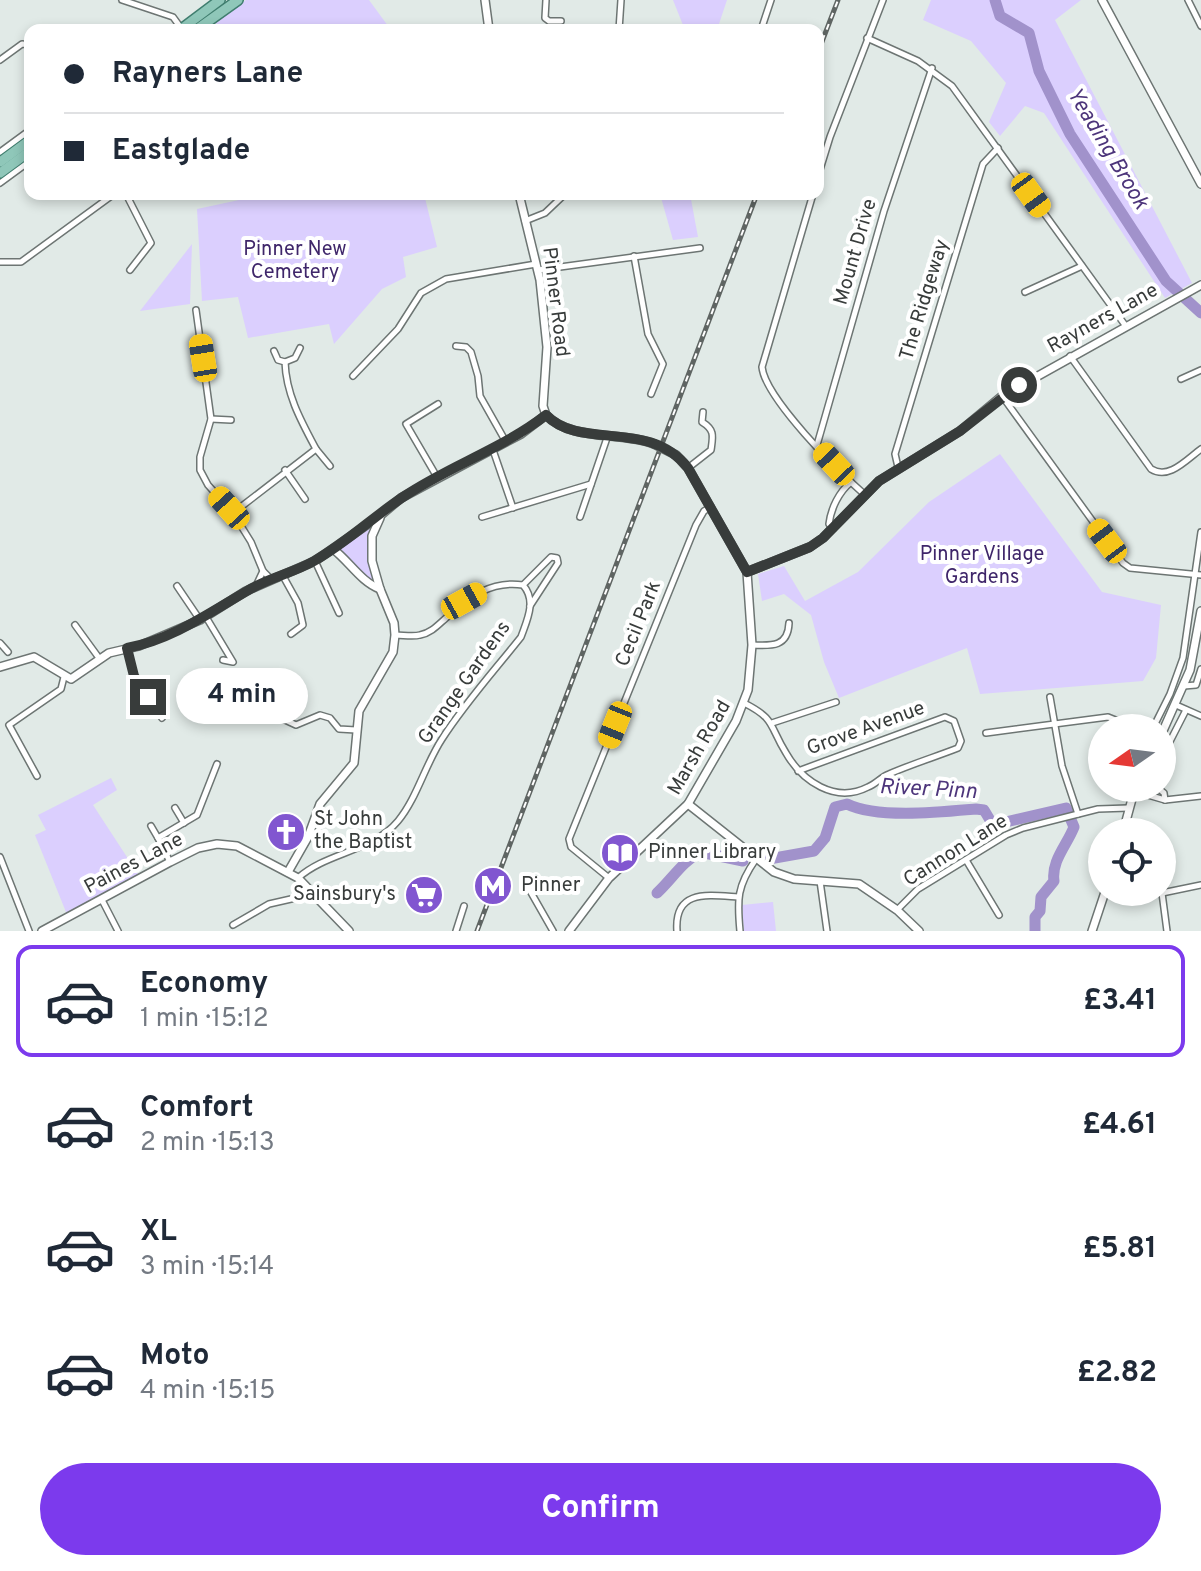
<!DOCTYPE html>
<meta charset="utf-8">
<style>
body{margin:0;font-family:Overpass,sans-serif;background:#f2f2f3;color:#1f2937;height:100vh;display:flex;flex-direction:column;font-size:30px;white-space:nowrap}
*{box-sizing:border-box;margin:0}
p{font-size:26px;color:#747a83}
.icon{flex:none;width:44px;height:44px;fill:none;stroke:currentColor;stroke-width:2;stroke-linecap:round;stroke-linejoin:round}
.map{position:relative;height:931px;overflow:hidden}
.sheet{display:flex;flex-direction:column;background:#fff;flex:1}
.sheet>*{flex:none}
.guide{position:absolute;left:24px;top:24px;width:800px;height:176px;border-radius:16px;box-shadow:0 4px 12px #0003;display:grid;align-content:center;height:176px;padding:0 40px;background:#fff}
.needle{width:52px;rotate:256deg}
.tools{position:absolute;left:1088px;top:714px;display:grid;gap:16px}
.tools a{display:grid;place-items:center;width:88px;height:88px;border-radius:50%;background:#fff;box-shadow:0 4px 12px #0003;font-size:40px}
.end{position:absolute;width:36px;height:36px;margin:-18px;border:10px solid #383c3b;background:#fff;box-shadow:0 0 0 4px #fff}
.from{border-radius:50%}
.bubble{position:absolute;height:56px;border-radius:28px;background:#fff;box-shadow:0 4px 12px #0003;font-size:26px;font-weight:700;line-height:56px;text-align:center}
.car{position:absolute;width:24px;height:48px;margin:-24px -12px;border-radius:10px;box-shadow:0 0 6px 2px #0007;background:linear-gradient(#f5c518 24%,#345 0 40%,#f5c518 0 76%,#345 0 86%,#f5c518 0)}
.guide b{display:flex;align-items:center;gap:28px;height:76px;font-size:30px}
.guide b+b{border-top:2px solid #e0e1e3}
.guide i{width:20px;height:20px;background:#1f2937}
ul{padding:14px 0 0;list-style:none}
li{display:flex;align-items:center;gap:24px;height:112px;margin:0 16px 12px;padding:0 24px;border:4px solid transparent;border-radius:16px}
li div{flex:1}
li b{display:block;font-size:30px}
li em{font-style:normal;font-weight:700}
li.selected{border-color:#7c3aed}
li>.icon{width:72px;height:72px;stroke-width:1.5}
.cta{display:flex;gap:16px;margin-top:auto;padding:16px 40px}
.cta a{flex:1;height:92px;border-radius:48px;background:#7c3aed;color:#fff;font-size:32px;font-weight:700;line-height:92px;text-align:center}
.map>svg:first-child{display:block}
</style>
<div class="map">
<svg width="1201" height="931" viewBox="0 0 1201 931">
<rect width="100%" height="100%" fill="#e1eae7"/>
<g fill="#dbcffe">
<polygon points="246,0 369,0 391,30 221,30 215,22"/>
<polygon points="673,0 727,0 717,30 685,30"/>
<polygon points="931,0 1081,0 1055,20 1192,283 1165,298 1044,113 1025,106 1000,136 989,122 1006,83 971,41 923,20"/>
<polygon points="253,194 424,194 437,247 403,257 406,277 382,289 334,344 329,324 248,338 238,297 202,301 197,209 253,197"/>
<polygon points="660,194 690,194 698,237 673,240"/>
<polygon points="192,244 190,304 140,311"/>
<polygon points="1000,454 1102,592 1161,605 1156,658 1143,681 980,694 967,648 839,698 824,662 811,615 784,594 762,601 758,574 784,566 805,601 858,572 929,502"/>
<polygon points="371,525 369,553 374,583 339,549"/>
<polygon points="111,778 117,790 93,805 140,877 68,917 35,835 46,830 38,815"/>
<polygon points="773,902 776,931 744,931 742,905"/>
</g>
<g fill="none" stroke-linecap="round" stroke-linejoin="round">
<g stroke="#a192cb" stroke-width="11">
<polyline points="995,0 1000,16 1029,33 1039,71 1070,134 1166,281 1201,313"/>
<path d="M769 859 814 851 825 838 835 807 847 804C877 819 942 812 976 809L984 810 993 825 1066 808 1074 827C1067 845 1051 861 1054 881L1041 897 1040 911 1035 917V931"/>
<path d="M657 893C672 879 682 862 700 852L743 861"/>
</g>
<g stroke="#6d7573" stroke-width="8">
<g id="minor">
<polyline points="122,0 173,17 181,28"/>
<polyline points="546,0 545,18 549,21 561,21"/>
<polyline points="1188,0 1201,26"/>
<polyline points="619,30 621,0"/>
<polyline points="761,30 771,0"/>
<polyline points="867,38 918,61 952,86 1125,325"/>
<polyline points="0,60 22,44 30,45"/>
<polyline points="0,152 30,130"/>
<polyline points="818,176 830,137 883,0"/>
<polyline points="0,183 30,161"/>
<polyline points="126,194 151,243 130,270"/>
<path d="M813 194 762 367C765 398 839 472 864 494"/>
<polyline points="525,221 545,213 565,194"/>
<polyline points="634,256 648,334 663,364 651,394"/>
<polyline points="0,262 21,262 114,194"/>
<polyline points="538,270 700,248"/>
<polyline points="1025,292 1082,266"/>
<polyline points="196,310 211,419 200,457 200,470 208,485 233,513 251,542 263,571 272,580"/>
<polyline points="456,346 466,347 471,352 478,376 480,396 506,442"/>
<path d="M1070 356 1151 469C1169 480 1186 460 1201 449"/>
<polyline points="285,362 295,358 300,348"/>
<polyline points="353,376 398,329 421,293 446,279 536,264"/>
<polyline points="1181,379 1201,370"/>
<polyline points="1002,396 1123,563 1130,568 1201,575"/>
<polyline points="211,419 231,420"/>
<polyline points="817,445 884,211 932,68"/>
<polyline points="316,449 330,466"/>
<polyline points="493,450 513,508"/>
<polyline points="898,467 895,454 983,164 998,148"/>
<path d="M688 468 711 450C713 436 715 430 702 422L703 412"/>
<polyline points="285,470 305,499"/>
<polyline points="437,477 406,424 438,404"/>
<path d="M233 513 316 449C301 421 286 394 285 362L278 360 274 351"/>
<polyline points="482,517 591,484"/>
<polyline points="580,517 608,435"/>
<path d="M833 529 829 524C831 508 839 492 851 482"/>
<polyline points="315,561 339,613"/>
<polyline points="283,576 298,603 303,625 291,634"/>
<polyline points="523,585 551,557 557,558 558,563 530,606"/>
<polyline points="177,586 200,620"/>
<polyline points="256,586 263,571"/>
<polyline points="206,617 233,662 223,660"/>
<polyline points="75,625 99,658"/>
<polyline points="0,643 8,652"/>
<path d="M752 645C772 646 788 647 789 623"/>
<polyline points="127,649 134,676 162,718"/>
<polyline points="1184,686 1196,685 1201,669"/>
<polyline points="1050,697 1062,766 1078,814"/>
<path d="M744 703C776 719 769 726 786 753 802 781 835 804 868 787 876 784 881 777 889 774 912 764 935 757 958 748L961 741 954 721 945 717 798 771"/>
<polyline points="1176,705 1201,716"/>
<polyline points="283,719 296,725 320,715 330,718 339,729 356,730"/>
<polyline points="772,723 836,702"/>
<polyline points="1153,728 1170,694 1183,658 1201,532"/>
<polyline points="986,733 1108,717 1118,721"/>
<polyline points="1162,757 1186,710"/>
<polyline points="37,776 9,725 61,689 64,677"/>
<polyline points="1158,788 1164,793 1165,800"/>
<polyline points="1134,791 1165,800 1201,796"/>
<polyline points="175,808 184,823"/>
<polyline points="151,826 158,838"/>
<polyline points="0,857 29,931"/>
<polyline points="966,860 999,915"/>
<polyline points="170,862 158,838 197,815 217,764"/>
<path d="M298 878C327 852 372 852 398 821 417 798 425 765 442 739 465 703 494 671 521 637 527 620 537 601 523 585 492 580 468 597 446 618 438 625 431 633 420 635 413 637 403 635 395 635"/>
<polyline points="609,878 571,847 569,839 696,525 704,511 711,507"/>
<polyline points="820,881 827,931"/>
<polyline points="525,882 553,931"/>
<polyline points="1157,892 1162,893 1201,885"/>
<polyline points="1162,893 1167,931"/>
<polyline points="102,900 118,931"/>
<polyline points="897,910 918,889 1006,835 1023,828 1098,809 1128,808"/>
<polyline points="233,925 269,904 313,894"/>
<polyline points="456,931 464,906"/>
<path d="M677 931C674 889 708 895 738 897"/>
<path d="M740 931C737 899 737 886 756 859"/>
</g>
</g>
<g stroke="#6d7573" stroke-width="10">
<g id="tertiary">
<polyline points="485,0 489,30"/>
<polyline points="1102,0 1201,184"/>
<polyline points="519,194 540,280 547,347 543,406 546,415"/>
<path d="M546 415C572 442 621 431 654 444"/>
<path d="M333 549C349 561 361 582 380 589"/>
<polyline points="747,572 810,547 823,538 879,481 960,431 1002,396 1201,285"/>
<polyline points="0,667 34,657 71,679 109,653 139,646 200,620 246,591 315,561 381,515 401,498 521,434 546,415"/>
<polyline points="1162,733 1190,670 1201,611"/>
<polyline points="688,804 774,872 794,879 859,884 897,910 919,931"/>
<polyline points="1123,832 1135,788"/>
<polyline points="288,872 308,837 320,804 354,763 359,711 393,652 395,635 394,623 380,589 372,561 372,536 380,518"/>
<polyline points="42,931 170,862 198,848 217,844 237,846 298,878 349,931"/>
<polyline points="569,931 609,878 688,804 736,721 748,690 752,645 747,572 688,468 676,455"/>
<polyline points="1092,931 1105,892"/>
</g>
</g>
<g stroke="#407e6f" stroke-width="12">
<g id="primary">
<polyline points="180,30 220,0"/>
<polyline points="196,30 238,0"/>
<polyline points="0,162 30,140"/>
<polyline points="0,173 30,151"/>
</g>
</g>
<use href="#minor" stroke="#fff" stroke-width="5"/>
<use href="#tertiary" stroke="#fff" stroke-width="7"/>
<use href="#primary" stroke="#8fc7b9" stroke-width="9"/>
<g stroke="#5f6563" stroke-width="5">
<g id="rail">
<polyline points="818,52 838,0"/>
<polyline points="477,931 757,194"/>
</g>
</g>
<use href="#rail" stroke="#fff" stroke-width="2" stroke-dasharray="6" stroke-linecap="butt"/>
<g stroke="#6d7573" stroke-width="10" stroke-linecap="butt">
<polyline id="tertiary-bridge" points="654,444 676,455"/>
</g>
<use href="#tertiary-bridge" stroke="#fff" stroke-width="7"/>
</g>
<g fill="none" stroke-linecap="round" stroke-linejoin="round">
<path stroke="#383c3b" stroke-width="10" d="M148 697 134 676 127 648C171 640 209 613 247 591 268 578 293 573 314 561 346 543 373 517 403 497 449 466 502 449 546 415 581 451 649 418 688 468L747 572 810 547 823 538 879 481 960 431 1019 385"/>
</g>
<defs>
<g id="church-disc" transform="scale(2)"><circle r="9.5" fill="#8156d0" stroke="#fff"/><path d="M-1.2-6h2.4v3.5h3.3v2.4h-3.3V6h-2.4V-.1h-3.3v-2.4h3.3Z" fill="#fff"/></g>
<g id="library-disc" transform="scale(2)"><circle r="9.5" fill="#8156d0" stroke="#fff"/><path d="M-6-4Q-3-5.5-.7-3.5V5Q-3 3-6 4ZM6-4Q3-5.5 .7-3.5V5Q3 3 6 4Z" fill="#fff"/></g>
<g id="metro-disc" transform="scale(2)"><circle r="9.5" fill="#8156d0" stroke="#fff"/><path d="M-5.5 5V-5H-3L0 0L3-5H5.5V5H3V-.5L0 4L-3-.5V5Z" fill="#fff"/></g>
<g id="supermarket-disc" transform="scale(2)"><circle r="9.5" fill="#8156d0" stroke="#fff"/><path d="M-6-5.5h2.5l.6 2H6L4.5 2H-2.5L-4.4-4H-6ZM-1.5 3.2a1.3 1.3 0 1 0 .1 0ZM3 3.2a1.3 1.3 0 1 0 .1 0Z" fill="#fff"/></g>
</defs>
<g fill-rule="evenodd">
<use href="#church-disc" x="286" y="832"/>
<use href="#library-disc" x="620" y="853"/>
<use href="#metro-disc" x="493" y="886"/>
<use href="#supermarket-disc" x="424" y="895"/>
</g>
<g text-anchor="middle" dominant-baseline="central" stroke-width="8" stroke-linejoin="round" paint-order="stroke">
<g font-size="20" fill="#3f266a" stroke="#fff">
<text x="295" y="250">Pinner New<tspan x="295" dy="23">Cemetery</tspan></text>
<text x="982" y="555">Pinner Village<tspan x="982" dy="23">Gardens</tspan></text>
</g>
<g font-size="20" fill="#383c3b" stroke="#fff">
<text transform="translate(856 252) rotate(-74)">Mount Drive</text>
<text transform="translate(925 300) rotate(-73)">The Ridgeway</text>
<text transform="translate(555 302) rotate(83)">Pinner Road</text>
<text transform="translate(1103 319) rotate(-29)">Rayners Lane</text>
<text transform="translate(639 624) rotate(-68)">Cecil Park</text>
<text transform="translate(465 683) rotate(-55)">Grange Gardens</text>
<text transform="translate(866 729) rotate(-20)">Grove Avenue</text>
<text transform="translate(700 748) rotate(-60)">Marsh Road</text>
<text transform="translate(956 851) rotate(-32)">Cannon Lane</text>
<text transform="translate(134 864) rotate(-28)">Paines Lane</text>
</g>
<g font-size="20" fill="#383c3b" stroke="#fff" text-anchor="start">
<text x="314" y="820">St John<tspan x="314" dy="23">the Baptist</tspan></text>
<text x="648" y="853">Pinner Library</text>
<text x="521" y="886">Pinner</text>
<text x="396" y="895" text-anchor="end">Sainsbury's</text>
</g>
<g font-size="22" font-style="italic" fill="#4d357b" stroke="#fff">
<text transform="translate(1107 149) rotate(59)">Yeading Brook</text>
<text transform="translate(928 790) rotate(3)">River Pinn</text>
</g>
</g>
</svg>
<div class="tools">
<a><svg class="needle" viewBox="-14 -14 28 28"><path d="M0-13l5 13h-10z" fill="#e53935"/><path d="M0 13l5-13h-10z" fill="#747a83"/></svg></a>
<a><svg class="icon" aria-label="locate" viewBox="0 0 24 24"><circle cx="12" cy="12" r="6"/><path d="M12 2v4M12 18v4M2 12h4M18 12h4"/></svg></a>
</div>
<i class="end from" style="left:1019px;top:385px"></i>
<i class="end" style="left:148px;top:697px"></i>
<div class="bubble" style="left:176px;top:668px;width:132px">4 min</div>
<i class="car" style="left:1031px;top:195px;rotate:144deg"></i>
<i class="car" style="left:203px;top:358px;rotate:351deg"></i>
<i class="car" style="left:834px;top:464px;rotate:317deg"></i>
<i class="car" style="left:229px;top:508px;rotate:318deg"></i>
<i class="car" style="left:1107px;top:541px;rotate:323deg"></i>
<i class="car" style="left:464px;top:601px;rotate:61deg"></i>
<i class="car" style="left:615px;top:725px;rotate:202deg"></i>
<div class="guide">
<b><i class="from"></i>Rayners Lane</b>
<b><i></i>Eastglade</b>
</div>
</div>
<section class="sheet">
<ul>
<li class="selected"><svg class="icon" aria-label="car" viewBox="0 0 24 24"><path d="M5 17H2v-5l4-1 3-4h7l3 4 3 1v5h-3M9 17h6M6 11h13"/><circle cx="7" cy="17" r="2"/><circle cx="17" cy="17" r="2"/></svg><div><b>Economy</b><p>1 min · 15:12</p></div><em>£3.41</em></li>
<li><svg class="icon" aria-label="car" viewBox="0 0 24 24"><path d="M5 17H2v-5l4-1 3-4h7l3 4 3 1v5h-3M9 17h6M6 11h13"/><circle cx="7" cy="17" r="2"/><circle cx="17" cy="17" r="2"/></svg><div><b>Comfort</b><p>2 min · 15:13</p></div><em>£4.61</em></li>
<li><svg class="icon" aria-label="car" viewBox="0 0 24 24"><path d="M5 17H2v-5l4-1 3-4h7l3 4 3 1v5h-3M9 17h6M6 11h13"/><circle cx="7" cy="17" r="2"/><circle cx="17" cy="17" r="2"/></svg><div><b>XL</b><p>3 min · 15:14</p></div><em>£5.81</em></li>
<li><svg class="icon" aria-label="car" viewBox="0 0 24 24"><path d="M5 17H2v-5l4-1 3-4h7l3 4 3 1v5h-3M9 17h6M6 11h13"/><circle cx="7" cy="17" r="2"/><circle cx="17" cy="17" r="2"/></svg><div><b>Moto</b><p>4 min · 15:15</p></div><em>£2.82</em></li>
</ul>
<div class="cta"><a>Confirm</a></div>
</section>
